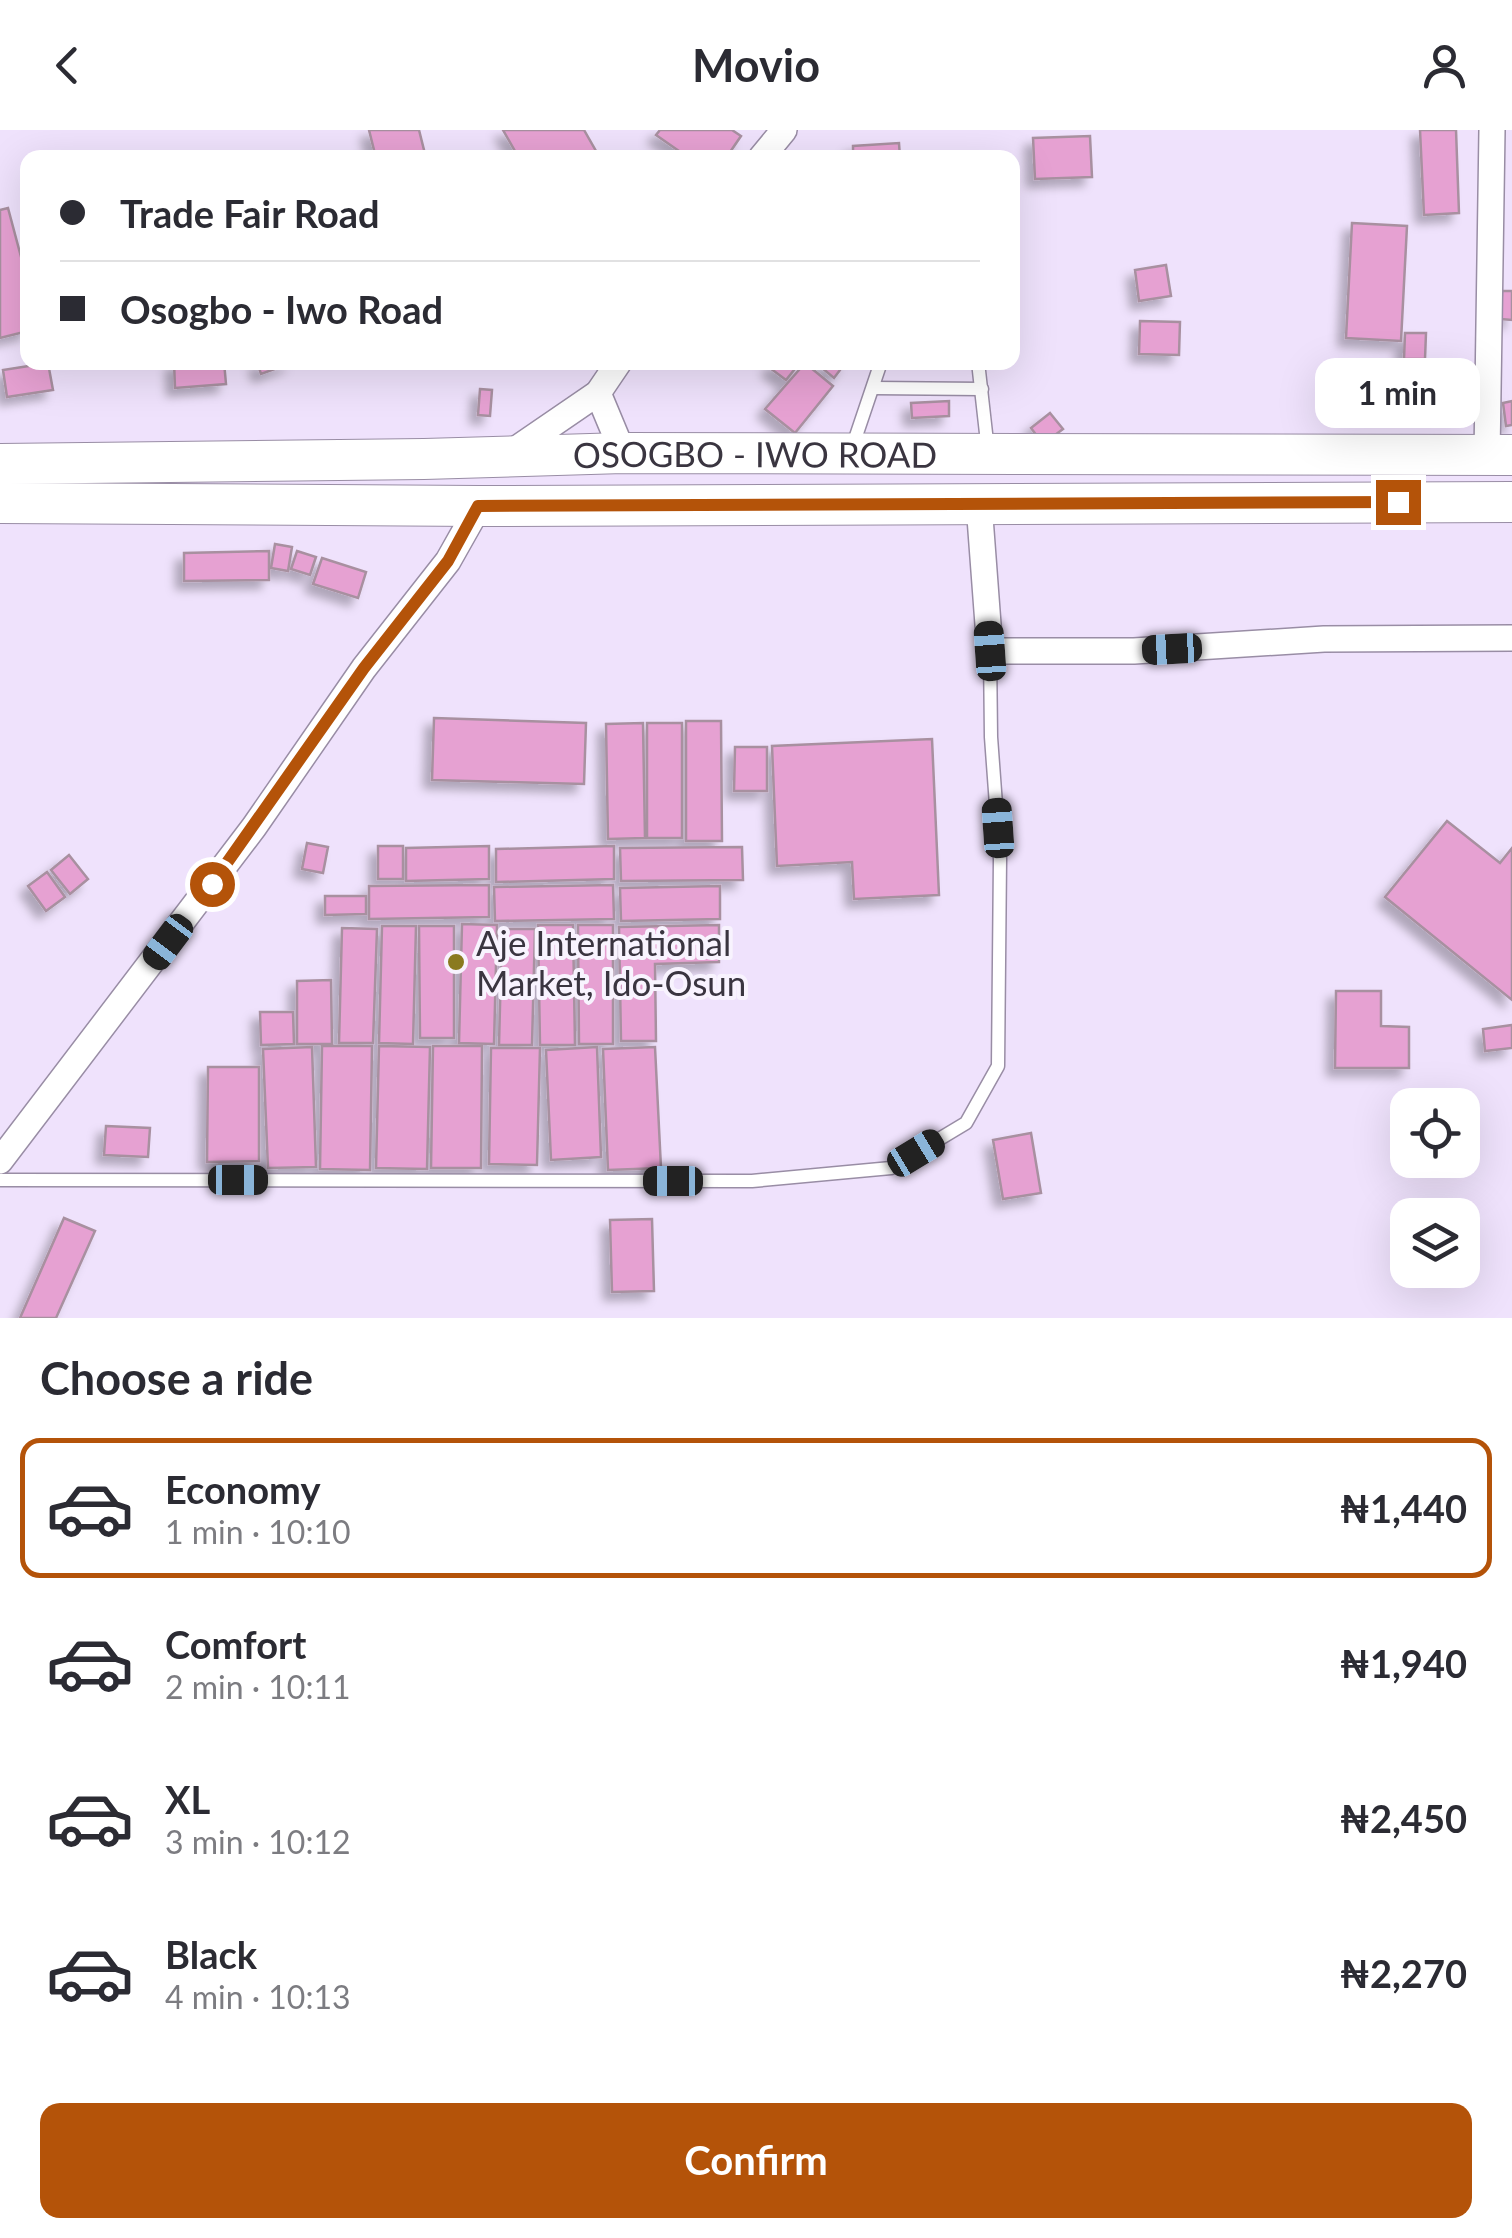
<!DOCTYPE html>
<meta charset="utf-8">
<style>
body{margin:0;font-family:Lato,sans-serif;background:#f2f2f3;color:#2b2b33;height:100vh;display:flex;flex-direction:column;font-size:38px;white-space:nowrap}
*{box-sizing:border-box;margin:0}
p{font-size:32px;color:#7c7c81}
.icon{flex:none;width:55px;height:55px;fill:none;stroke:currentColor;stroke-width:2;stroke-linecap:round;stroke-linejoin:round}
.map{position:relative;height:1188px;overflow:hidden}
.sheet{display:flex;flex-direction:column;background:#fff;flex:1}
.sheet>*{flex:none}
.hud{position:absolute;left:20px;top:20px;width:1000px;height:220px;border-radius:20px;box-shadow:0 10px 40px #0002;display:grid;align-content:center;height:220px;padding:0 40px;background:#fff}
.buttons{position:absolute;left:1390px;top:958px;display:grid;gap:20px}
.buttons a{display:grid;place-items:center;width:90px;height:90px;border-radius:20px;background:#fff;box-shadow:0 10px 40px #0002;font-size:50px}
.end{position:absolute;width:45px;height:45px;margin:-22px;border:12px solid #b45309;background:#fff;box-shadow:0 0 0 5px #fff}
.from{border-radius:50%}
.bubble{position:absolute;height:70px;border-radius:20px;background:#fff;box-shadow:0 10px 40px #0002;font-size:32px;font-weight:700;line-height:70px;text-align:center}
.car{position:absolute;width:30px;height:60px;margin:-30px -15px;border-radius:12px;box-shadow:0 0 8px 2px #0007;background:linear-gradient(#222 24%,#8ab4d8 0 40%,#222 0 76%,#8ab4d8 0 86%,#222 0)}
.hud b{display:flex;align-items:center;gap:35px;height:95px;font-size:38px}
.hud b+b{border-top:2px solid #e1e1e2}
.hud i{width:25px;height:25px;background:#2b2b33}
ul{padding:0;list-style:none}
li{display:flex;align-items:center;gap:30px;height:140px;margin:0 20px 15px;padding:0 20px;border:5px solid transparent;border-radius:20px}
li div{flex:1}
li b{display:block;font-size:38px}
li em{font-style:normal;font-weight:700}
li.current{border-color:#b45309}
li>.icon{width:90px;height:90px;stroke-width:1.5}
h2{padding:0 40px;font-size:45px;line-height:120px}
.button{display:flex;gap:20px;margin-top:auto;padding:20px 40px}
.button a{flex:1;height:115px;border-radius:20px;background:#b45309;color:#fff;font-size:40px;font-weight:700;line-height:115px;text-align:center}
header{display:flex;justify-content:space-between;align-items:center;height:130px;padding:0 40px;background:#fff;font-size:45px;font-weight:700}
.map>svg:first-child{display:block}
</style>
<header><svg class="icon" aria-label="back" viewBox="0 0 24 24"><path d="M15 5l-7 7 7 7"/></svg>Movio<svg class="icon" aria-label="person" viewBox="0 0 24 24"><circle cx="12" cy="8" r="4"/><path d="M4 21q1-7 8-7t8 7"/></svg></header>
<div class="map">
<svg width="1512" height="1188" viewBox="0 0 1512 1188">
<defs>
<filter id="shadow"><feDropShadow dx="-8" dy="8" stdDeviation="5" flood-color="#0004"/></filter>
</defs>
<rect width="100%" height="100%" fill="#efe2fc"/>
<g fill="#e6a1d2" stroke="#a890a0" stroke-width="2.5" filter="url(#shadow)">
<polygon points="369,0 419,0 426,28 376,28"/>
<polygon points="503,0 584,0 600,28 519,28"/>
<polygon points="660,0 732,0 741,6 726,28 689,28 656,5"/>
<polygon points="1420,0 1456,0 1459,83 1424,85"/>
<polygon points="1090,6 1092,47 1035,49 1033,8"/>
<polygon points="899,13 900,28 853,28 853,16"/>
<polygon points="8,78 28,153 28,201 0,208 0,80"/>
<polygon points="1352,93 1407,96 1401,211 1346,208"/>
<polygon points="1166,135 1171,166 1139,171 1135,140"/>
<polygon points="1502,161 1512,161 1512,190 1501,189"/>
<polygon points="1140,191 1180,192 1179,225 1139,224"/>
<polygon points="1405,203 1426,203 1425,229 1404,229"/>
<polygon points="174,232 224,232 226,254 175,258"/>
<polygon points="257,232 294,232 261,244"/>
<polygon points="774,232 795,232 798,235 786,250 770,238"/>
<polygon points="815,232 846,232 834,248"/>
<polygon points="48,233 53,260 7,267 3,240"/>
<polygon points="805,233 833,256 795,303 765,279"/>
<polygon points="1414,246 1440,246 1439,265 1413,265"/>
<polygon points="480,259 492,260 490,286 478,285"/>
<polygon points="949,271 949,286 912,288 911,273"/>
<polygon points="1512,271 1512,295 1506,296 1503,273"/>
<polygon points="1050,283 1063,299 1043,314 1031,298"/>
<polygon points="275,414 292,417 288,441 271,438"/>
<polygon points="269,421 269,450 184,451 184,423"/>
<polygon points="297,421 316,427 310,445 291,439"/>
<polygon points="322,428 366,442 358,468 313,454"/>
<polygon points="434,588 586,593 584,654 432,650"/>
<polygon points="686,591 721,591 722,711 686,711"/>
<polygon points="643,593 645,708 608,709 606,594"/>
<rect x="647" y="593" width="35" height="115"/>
<polygon points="932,609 939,765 854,769 852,732 777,736 772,616"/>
<polygon points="735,617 767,617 767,661 734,661"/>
<polygon points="1447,691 1500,733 1512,718 1512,870 1385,767"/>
<polygon points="307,713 328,717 323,743 302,739"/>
<rect x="378" y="716" width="25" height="33"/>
<polygon points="489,716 489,749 406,751 406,718"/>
<polygon points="614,716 614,749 496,752 496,719"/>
<polygon points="742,717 743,750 621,751 620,718"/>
<polygon points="69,725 88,749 70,764 51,740"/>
<polygon points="47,742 65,767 46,781 28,756"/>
<polygon points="489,755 489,787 369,789 369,756"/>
<polygon points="613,755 614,789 495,791 494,757"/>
<polygon points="720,756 720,789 621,791 620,758"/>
<polygon points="325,766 366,766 366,784 325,785"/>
<polygon points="462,794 497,795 494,914 459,913"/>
<polygon points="538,795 573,795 575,915 540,915"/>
<polygon points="578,795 613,795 613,914 579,914"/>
<polygon points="719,795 719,832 655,834 656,911 621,911 619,797"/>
<polygon points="382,796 416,796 413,914 379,913"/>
<polygon points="419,796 454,796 454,908 420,908"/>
<polygon points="342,798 377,799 373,913 339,913"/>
<polygon points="502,799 535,799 532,915 499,915"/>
<polygon points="331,850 332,914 297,914 297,851"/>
<polygon points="1336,861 1381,861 1381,896 1409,897 1409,938 1335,938"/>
<polygon points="260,882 293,882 294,914 261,915"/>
<polygon points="1512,895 1512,918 1485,921 1483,899"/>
<polygon points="322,916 372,916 370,1040 320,1039"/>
<polygon points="379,916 430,917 427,1039 376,1038"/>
<polygon points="433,916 482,916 481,1038 431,1038"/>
<polygon points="312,917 316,1037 268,1038 263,919"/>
<polygon points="597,917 601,1027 551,1030 546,920"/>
<polygon points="655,917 661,1038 608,1040 603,919"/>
<polygon points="491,918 540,918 537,1035 489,1034"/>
<polygon points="208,937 259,937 259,1031 207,1032"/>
<polygon points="106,996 150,998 148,1027 104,1025"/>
<polygon points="1031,1003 1041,1063 1003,1069 993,1010"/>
<polygon points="64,1088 95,1101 56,1188 20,1188"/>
<polygon points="652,1089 654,1161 612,1162 610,1090"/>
</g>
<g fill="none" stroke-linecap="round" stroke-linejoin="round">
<g stroke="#998da5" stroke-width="15">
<g id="service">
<polyline points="978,232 988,321"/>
<polyline points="874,258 982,259"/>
<polyline points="853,315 881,232"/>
<polyline points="0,1050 752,1051 891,1038 966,993 998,936 1000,729 991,607 990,521"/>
</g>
</g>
<g stroke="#998da5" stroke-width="28">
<g id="minor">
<polyline points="761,28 784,0"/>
<polyline points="598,263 623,323"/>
<polyline points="509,324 598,263 619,232"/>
<polyline points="1487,325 1492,0"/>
<polyline points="979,374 990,521 1134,521 1324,509 1512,508"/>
<polyline points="0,1031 254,697 364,538 448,431 479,376"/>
</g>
</g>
<g stroke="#998da5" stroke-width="42">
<g id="primary">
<path id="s1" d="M0 334 424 329 623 323 1512 325"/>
<polyline points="0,373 479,376 1512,372"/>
</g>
</g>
<use href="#service" stroke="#fff" stroke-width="12"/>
<use href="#minor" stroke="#fff" stroke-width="25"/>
<use href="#primary" stroke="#fff" stroke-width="40"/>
</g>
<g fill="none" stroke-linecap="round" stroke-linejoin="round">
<polyline stroke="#b45309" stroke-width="12" points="212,754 364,538 448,431 478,376 1398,372"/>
</g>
<circle fill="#8a7a1f" stroke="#f8f3fe" stroke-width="4" cx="456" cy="832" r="10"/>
<g text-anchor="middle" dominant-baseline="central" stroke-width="8" stroke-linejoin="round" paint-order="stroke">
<g font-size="35" fill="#3a3540" stroke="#f8f3fe">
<text stroke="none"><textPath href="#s1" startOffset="755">OSOGBO - IWO ROAD</textPath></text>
</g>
<g font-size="35" fill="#3a3540" stroke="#f8f3fe" text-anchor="start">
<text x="476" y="812">Aje International<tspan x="476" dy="40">Market, Ido-Osun</tspan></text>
</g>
</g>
</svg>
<div class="buttons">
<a><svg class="icon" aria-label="locate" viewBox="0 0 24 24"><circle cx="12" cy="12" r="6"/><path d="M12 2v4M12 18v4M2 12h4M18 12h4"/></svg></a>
<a><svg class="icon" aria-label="layers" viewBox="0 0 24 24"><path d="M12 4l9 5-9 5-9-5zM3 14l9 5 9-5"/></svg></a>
</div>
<i class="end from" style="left:212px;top:754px"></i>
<i class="end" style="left:1398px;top:372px"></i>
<div class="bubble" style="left:1315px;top:228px;width:165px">1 min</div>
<i class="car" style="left:1172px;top:519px;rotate:267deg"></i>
<i class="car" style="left:990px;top:521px;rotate:356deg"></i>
<i class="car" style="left:998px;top:698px;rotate:356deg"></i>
<i class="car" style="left:168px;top:812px;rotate:217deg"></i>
<i class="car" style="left:916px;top:1023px;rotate:59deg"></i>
<i class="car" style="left:238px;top:1050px;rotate:90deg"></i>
<i class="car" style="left:673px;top:1051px;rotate:270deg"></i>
<div class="hud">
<b><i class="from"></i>Trade Fair Road</b>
<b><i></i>Osogbo - Iwo Road</b>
</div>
</div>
<section class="sheet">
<h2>Choose a ride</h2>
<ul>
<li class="current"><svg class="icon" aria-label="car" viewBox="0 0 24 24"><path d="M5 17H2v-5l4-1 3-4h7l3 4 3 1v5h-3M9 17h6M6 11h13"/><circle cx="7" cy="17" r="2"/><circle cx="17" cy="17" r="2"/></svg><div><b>Economy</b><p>1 min · 10:10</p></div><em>₦1,440</em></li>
<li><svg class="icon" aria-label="car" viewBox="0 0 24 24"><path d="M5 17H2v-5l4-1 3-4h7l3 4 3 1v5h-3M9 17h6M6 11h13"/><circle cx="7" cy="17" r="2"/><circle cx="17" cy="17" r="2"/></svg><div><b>Comfort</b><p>2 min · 10:11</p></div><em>₦1,940</em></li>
<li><svg class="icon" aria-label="car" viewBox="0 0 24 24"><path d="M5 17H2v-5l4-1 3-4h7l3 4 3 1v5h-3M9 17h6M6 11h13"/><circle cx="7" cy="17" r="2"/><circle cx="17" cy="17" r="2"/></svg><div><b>XL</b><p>3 min · 10:12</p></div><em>₦2,450</em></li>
<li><svg class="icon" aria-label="car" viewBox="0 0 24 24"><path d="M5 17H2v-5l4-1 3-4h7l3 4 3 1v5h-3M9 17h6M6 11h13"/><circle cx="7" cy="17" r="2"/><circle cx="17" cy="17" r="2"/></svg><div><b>Black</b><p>4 min · 10:13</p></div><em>₦2,270</em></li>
</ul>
<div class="button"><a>Confirm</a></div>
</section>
